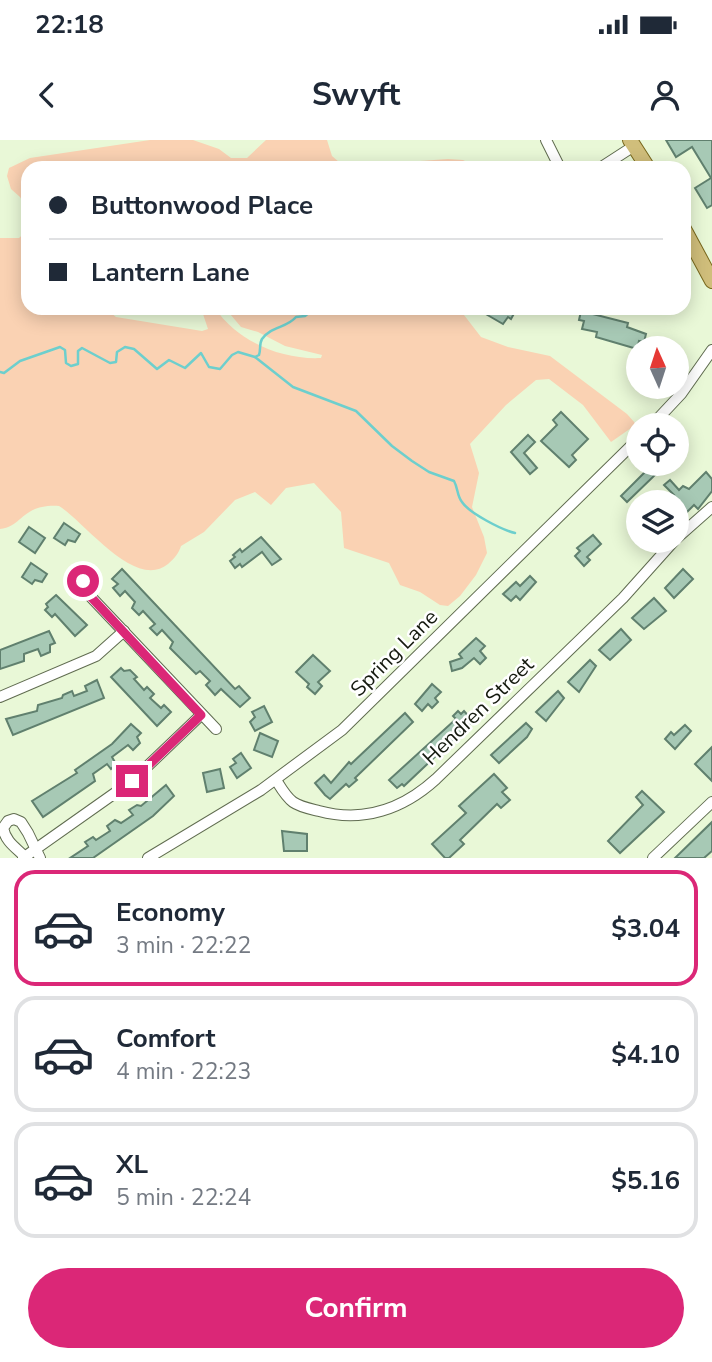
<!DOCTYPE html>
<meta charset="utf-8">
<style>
body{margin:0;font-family:"Nunito Sans",sans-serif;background:#f2f2f3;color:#1f2937;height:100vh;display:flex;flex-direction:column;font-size:26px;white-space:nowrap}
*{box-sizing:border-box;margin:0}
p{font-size:23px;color:#747a83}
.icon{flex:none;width:38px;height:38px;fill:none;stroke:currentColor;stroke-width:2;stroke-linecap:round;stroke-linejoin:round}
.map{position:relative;height:718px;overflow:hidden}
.side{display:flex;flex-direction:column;background:#fff;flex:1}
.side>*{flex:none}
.hud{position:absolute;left:21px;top:21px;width:670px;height:154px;border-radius:21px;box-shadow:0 4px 18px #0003;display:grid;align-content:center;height:154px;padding:0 28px;background:#fff}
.needle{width:46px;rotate:357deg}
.controls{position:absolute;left:626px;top:196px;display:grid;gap:14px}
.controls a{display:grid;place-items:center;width:63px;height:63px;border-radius:50%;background:#fff;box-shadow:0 4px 18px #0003;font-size:35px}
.end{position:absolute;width:32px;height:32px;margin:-16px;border:9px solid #db2777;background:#fff;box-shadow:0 0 0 4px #fff}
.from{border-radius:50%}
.hud b{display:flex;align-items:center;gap:24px;height:66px;font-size:26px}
.hud b+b{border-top:2px solid #e0e1e3}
.hud i{width:18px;height:18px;background:#1f2937}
ul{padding:12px 0 0;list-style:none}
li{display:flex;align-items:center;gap:21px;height:116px;margin:0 14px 10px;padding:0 14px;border:4px solid #e0e1e3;border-radius:21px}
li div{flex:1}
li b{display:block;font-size:26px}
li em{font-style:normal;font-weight:700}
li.active{border-color:#db2777}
li>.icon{width:63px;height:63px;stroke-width:1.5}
.cta{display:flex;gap:14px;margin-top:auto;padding:14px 28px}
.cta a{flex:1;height:80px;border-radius:42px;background:#db2777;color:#fff;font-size:28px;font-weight:700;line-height:80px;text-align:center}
.status{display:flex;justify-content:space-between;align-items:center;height:49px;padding:0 35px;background:#fff;direction:ltr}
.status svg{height:19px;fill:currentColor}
header{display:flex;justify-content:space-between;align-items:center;height:91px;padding:0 28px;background:#fff;font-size:32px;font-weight:700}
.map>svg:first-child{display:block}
</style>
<div class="status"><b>22:18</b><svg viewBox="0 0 49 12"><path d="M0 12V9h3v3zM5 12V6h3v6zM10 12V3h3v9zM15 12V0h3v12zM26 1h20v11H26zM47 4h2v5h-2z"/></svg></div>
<header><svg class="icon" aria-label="back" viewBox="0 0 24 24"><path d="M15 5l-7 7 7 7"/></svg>Swyft<svg class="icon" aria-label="person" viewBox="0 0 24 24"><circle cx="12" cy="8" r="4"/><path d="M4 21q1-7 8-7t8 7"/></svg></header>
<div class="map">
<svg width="712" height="718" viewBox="0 0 712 718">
<rect width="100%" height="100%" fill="#e9f8d7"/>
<g fill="#fad2b3">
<polygon points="150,0 193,0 219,9 231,18 247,18 266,0 327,0 332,16 346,28 28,28 28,71 20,57 11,49 7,36 9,28 30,18"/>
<polygon points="448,19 463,20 478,28 397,28 406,22"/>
<path d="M28 90V168H105L116 177 202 191 208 189 201 168H215C237 201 281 220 321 218L322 215 285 206 258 192 241 187 225 168H465L464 175 481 197 508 207 550 216 627 274 635 283 634 286 611 302 583 265 549 239 536 240 506 265 470 304 479 333 472 367 484 397 487 413 476 435 460 456 448 466 440 465 420 452 400 445 389 423 344 408 341 372 314 343 286 348 271 365 255 352 235 360 204 392 181 406C179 413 174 419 168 424 135 451 85 382 59 366 21 364 24 386 0 389V98H19Z"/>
</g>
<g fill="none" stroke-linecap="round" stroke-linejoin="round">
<g stroke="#6dcfcd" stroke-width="2.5">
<path d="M255 217 293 247 356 271 392 306 412 321 429 332 454 341C458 348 457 356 462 362 469 373 502 390 515 393"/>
<path d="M0 232 4 233 20 221 60 207 65 210 66 223 71 226 78 224V211L82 208 110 223 116 222 117 212 125 207 134 209 157 229 169 220 185 228 201 213 209 227 220 229 232 215 238 212 255 217 259 215C261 209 259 204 262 199 271 186 287 188 296 177L305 176 315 168"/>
</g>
</g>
<g fill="#a7c9b5" stroke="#60806e" stroke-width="2">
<polygon points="666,0 712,0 712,65 707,68 695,48 711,38 692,7 676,17"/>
<polygon points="487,168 517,168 511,179 508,177 503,184 484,173"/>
<polygon points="581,171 628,183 627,187 646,194 644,202 639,201 637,209 596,197 597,192 582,189 584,181 579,180"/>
<polygon points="561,272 588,299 572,315 576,320 569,327 541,301 557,285 553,280"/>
<polygon points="528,295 535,302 524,313 537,328 530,334 511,312"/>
<polygon points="650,327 656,334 627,362 621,356"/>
<polygon points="706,332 712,339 712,351 698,369 694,365 682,377 677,372 677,362 666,362 674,355 664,345 670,340 679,350 683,346 689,349"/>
<polygon points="64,383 80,394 75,402 68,400 65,405 54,398"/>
<polygon points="29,387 45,398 35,413 19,402"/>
<polygon points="593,395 601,404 587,417 590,420 584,426 575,416 580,411 577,408"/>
<polygon points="261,397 281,419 272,425 262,412 242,427 240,424 235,428 230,421 235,417 233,415 240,409 242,412"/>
<polygon points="31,423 47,434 42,442 35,440 32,444 22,437"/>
<polygon points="122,429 235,549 239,546 250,558 240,567 221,549 215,555 206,545 210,541 200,531 196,534 170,508 173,502 162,490 157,495 150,488 155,484 143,471 139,475 132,468 135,462 125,451 120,456 113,448 118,444 112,439"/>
<polygon points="683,429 693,439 674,458 665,448"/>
<polygon points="530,436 536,442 520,460 516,456 511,461 503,454 516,442 520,446"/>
<polygon points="56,455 87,485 75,496 55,474 52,477 45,470 48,467 46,464"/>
<polygon points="654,458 666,471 644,489 632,478"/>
<polygon points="621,489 631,500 610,520 599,510"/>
<polygon points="49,491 55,503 50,505 50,512 41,516 38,509 24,514 24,521 0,529 0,510"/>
<polygon points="476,498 485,506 480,511 486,518 480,524 474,518 462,528 452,531 450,522 462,518 459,514"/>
<polygon points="313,515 330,531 318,542 322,546 315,554 307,547 309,544 296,532"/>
<polygon points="590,520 596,526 579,552 568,542"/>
<polygon points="121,528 124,531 130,530 137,537 134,539 144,550 147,547 154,554 150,558 161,568 164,565 171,572 157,586 111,537"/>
<polygon points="97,540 104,558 13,595 6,579 37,571 38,565 62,558 63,555 72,551 74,556 87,551 85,546"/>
<polygon points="432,544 441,552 435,558 438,562 432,568 428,564 422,571 415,564"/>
<polygon points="558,551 564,558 546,581 536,572"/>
<polygon points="264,566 272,582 255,591 250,582 255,577 252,572"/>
<polygon points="458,571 461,574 464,571 473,581 404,646 402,644 397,648 389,640 456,579 453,576"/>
<polygon points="405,573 413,582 355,638 357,640 349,647 346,644 330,659 325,655 315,643 324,635 331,643 349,622 351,624"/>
<polygon points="526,583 532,589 527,597 499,623 491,615"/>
<polygon points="131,584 141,593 137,597 140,603 133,610 128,605 112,617 116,624 111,629 107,624 93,634 95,641 43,677 32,661 77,633 75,630 112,604"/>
<polygon points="685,585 691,591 675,609 665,599 671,592 674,595"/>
<polygon points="260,593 278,601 272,617 254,610"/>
<polygon points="712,607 712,641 695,624"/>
<polygon points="241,613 251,628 237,638 230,627 236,623 233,619"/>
<polygon points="220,629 224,648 207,652 203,633"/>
<polygon points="494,634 507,648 502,652 510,660 501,668 497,664 460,700 464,704 449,718 445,718 432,704 466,673 459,666"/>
<polygon points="166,645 174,656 153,676 93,718 70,718 88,706 85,702 93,697 96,700 110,691 107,686 115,680 121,683 133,675 129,670 137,665 141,666"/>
<polygon points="642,651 664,672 620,713 608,701 643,665 636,657"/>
<polygon points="712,682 712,711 704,718 675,718"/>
<polygon points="282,691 307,694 307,711 284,711"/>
</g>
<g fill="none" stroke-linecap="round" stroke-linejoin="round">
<g stroke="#606c50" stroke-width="12">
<g id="minor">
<polyline points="546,0 560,28"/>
<polyline points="600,28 634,6"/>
<polyline points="652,285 681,254 712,210"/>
<polyline points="677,398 712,367"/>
<polyline points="81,432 91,457 216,589"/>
<polyline points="0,557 96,516 124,491"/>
<path d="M276 640C281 648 286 657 293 662 300 667 311 669 319 671 363 683 403 669 436 639L623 458 674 401"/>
<polyline points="23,718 132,641 201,575"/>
<path d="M26 718C17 708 6 703 3 688L8 681 14 679 21 682 28 693 40 718"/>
<polyline points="148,718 261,650 342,590 639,298"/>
<polyline points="653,718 712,662"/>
</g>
</g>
<g stroke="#79681c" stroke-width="16">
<g id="major">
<polyline points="630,0 648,28"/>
<polyline points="684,89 712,141"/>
</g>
</g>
<use href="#minor" stroke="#fff" stroke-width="10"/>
<use href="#major" stroke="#d0be7b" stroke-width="14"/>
</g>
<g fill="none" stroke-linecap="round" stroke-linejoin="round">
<polyline stroke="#db2777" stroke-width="9" points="83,441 91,457 201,575 132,641"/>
</g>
<g text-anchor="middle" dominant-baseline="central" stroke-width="5" stroke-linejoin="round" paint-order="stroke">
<g font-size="21" fill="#14190e" stroke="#fff">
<text transform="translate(394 513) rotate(-45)">Spring Lane</text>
<text transform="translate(478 571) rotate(-44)">Hendren Street</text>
</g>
</g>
</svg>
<div class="controls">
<a><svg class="needle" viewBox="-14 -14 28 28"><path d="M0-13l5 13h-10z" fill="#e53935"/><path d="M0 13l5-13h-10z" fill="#747a83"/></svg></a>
<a><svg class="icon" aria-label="locate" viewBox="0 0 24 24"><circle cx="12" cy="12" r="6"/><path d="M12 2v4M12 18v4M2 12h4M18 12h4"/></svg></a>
<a><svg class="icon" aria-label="layers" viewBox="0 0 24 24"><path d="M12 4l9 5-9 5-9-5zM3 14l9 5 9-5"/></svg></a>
</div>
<i class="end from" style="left:83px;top:441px"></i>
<i class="end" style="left:132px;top:641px"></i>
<div class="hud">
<b><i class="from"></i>Buttonwood Place</b>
<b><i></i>Lantern Lane</b>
</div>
</div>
<section class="side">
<ul>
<li class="active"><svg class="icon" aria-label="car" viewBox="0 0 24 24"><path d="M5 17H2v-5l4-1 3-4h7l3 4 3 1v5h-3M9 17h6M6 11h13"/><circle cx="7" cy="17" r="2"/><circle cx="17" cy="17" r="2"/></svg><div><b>Economy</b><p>3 min · 22:22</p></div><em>$3.04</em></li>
<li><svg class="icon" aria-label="car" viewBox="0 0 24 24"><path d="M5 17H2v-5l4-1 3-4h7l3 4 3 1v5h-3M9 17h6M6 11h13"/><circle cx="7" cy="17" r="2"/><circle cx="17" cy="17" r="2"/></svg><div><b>Comfort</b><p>4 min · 22:23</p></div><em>$4.10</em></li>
<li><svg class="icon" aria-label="car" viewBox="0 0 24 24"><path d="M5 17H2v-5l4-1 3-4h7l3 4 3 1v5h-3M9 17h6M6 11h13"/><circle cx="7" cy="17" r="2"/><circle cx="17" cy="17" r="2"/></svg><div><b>XL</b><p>5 min · 22:24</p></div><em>$5.16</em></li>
</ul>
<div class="cta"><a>Confirm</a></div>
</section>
